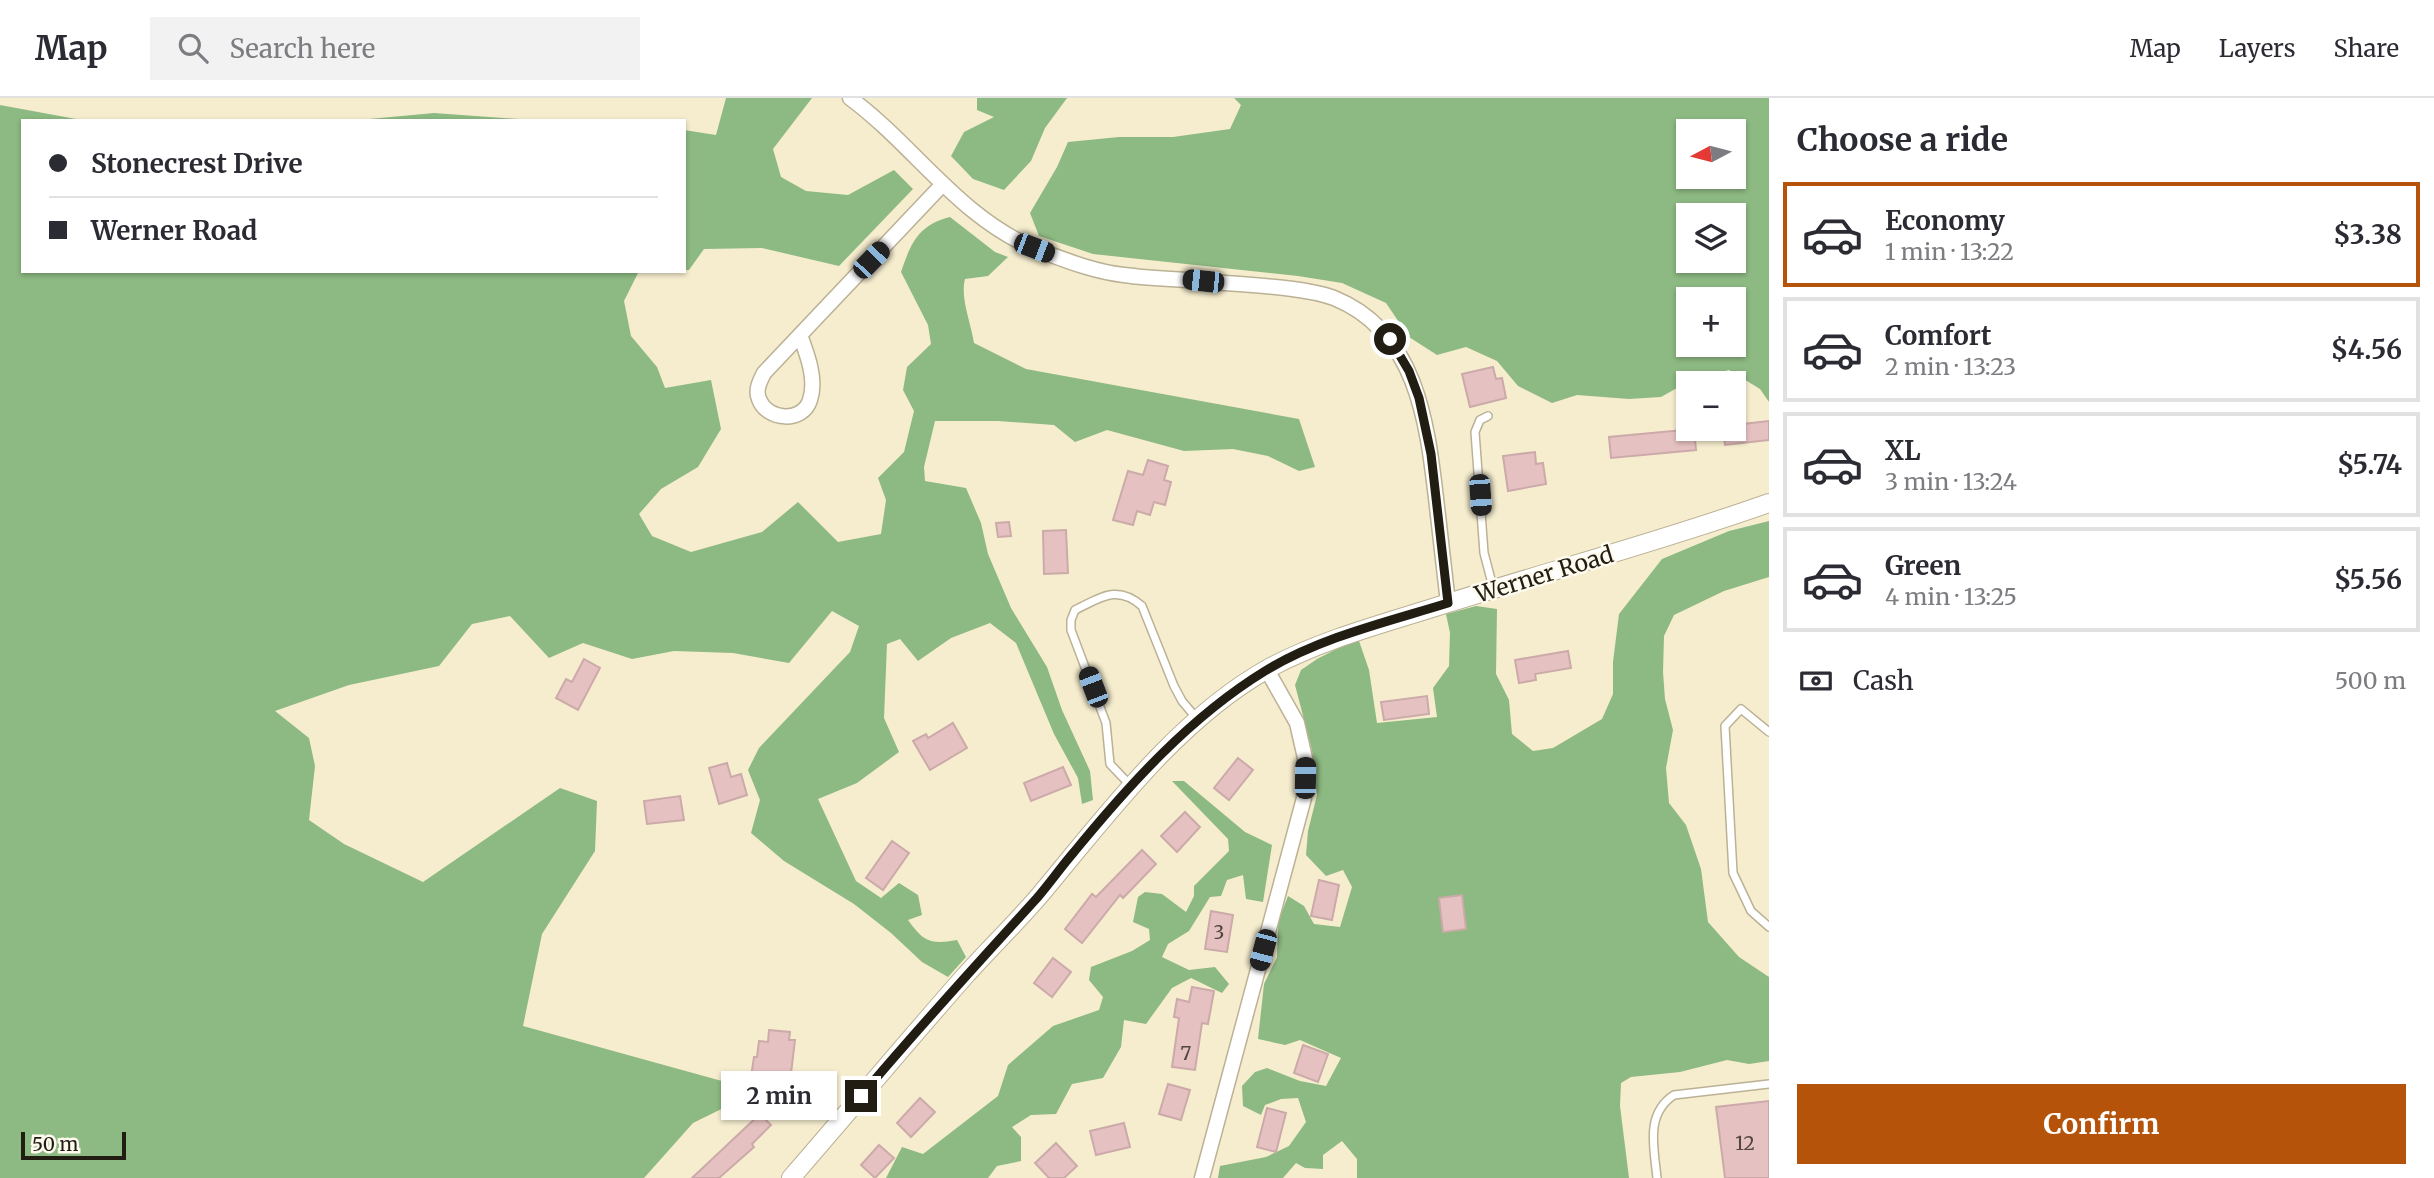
<!DOCTYPE html>
<meta charset="utf-8">
<style>
body{margin:0;font-family:Merriweather,serif;background:#f2f2f3;color:#2b2b33;height:100vh;display:flex;flex-direction:column;font-size:26px;white-space:nowrap}
*{box-sizing:border-box;margin:0}
p{font-size:23px;color:#7c7c81}
.icon{flex:none;width:38px;height:38px;fill:none;stroke:currentColor;stroke-width:2;stroke-linecap:round;stroke-linejoin:round}
.map{position:relative;flex:1;overflow:hidden}
.side{display:flex;flex-direction:column;background:#fff;width:665px}
.side>*{flex:none}
.top-card{position:absolute;left:21px;top:21px;width:665px;height:154px;border-radius:0px;box-shadow:0 2px 5px #0004;display:grid;align-content:center;height:154px;padding:0 28px;background:#fff}
.needle{width:46px;rotate:263deg}
.controls{position:absolute;left:1676px;top:21px;display:grid;gap:14px}
.controls a{display:grid;place-items:center;width:70px;height:70px;border-radius:0px;background:#fff;box-shadow:0 2px 5px #0004;font-size:35px}
.scale{position:absolute;left:21px;bottom:18px;width:105px;box-sizing:border-box;padding-left:7px;border:4px solid #211d13;border-top:0;font-size:19px;line-height:24px;white-space:nowrap;color:#211d13;-webkit-text-stroke:5px #fefaee;paint-order:stroke}
.end{position:absolute;width:32px;height:32px;margin:-16px;border:9px solid #211d13;background:#fff;box-shadow:0 0 0 4px #fff}
.from{border-radius:50%}
.bubble{position:absolute;height:49px;border-radius:0px;background:#fff;box-shadow:0 2px 5px #0004;font-size:23px;font-weight:700;line-height:49px;text-align:center}
.car{position:absolute;width:21px;height:42px;margin:-21px -10px;border-radius:9px;box-shadow:0 0 5px 2px #0007;background:linear-gradient(#222 24%,#8ab4d8 0 40%,#222 0 76%,#8ab4d8 0 86%,#222 0)}
.top-card b{display:flex;align-items:center;gap:24px;height:66px;font-size:26px}
.top-card b+b{border-top:2px solid #e1e1e2}
.top-card i{width:18px;height:18px;background:#2b2b33}
ul{padding:0;list-style:none}
li{display:flex;align-items:center;gap:21px;height:105px;margin:0 14px 10px;padding:0 14px;border:4px solid #e1e1e2;border-radius:0px}
li div{flex:1}
li b{display:block;font-size:26px}
li em{font-style:normal;font-weight:700}
li.current{border-color:#b45309}
li>.icon{width:63px;height:63px;stroke-width:1.5}
h2{padding:0 28px;font-size:32px;line-height:84px}
.pay{display:flex;align-items:center;gap:18px;height:77px;padding:0 28px;font-size:26px}
.pay p{margin-inline-start:auto}
.button{display:flex;gap:14px;margin-top:auto;padding:14px 28px}
.button a{flex:1;height:80px;border-radius:0px;background:#b45309;color:#fff;font-size:28px;font-weight:700;line-height:80px;text-align:center}
header{display:flex;align-items:center;gap:42px;box-sizing:border-box;height:98px;padding:0 35px;background:#fff;border-bottom:2px solid #e1e1e2}
header strong{font-size:33px}
nav{display:flex;gap:38px;margin-inline-start:auto;font-size:24px}
.search{width:490px;height:63px;background:#f2f2f3;display:flex;align-items:center;gap:18px;box-sizing:border-box;padding:0 24px;border-radius:0px;color:#7c7c81;font-size:26px}
main{display:flex;flex:1;min-height:0}
.map>svg:first-child{display:block}
</style>
<header>
<strong>Map</strong>
<div class="search"><svg class="icon" aria-label="search" viewBox="0 0 24 24"><circle cx="10" cy="10" r="6"/><path d="M15 15l6 6"/></svg>Search here</div>
<nav><a>Map</a><a>Layers</a><a>Share</a></nav>
</header>
<main>
<div class="map">
<svg width="1769" height="1080" viewBox="0 0 1769 1080">
<rect width="100%" height="100%" fill="#f6edcf"/>
<g fill="#8db982" fill-rule="evenodd">
<polygon points="726,0 812,0 773,51 781,79 806,93 848,97 894,72 913,91 839,168 762,150 704,151 689,172 684,172 684,32 716,37"/>
<polygon points="977,0 1067,0 1045,30 1031,63 1004,92 973,81 951,58 964,34 994,19 977,12"/>
<path d="M1234 0H1769V304L1760 291 1729 272 1693 281 1661 299 1629 301 1577 297 1552 305 1518 288 1497 263 1466 249 1437 257 1409 239 1386 205 1342 185 1298 178 1093 156 1039 138 1030 115 1057 69 1068 44 1119 39H1173L1230 31 1241 7ZM1734 33V79H1689V33ZM1689 117H1734V163H1689ZM1734 201V247H1689V201Z"/>
<path d="M0 7 87 23H23V173H639L624 203 631 238 657 269 665 290 711 282 721 331 698 369 661 391 639 416 652 438 691 454 762 434 798 404 838 444 881 436 886 402 878 380 904 354 914 313 903 292 907 269 931 246 928 227 901 174C911 145 918 127 950 119L995 154 1008 159 988 178 965 181C960 200 971 225 974 245L1026 271 1299 321 1315 369 1299 373 1268 358 1233 351 1184 353 1107 332 1075 344 1054 327 998 323H935L924 369 925 383 966 390 981 425 988 456 1011 510 1047 569 1062 612 1090 673 1093 702 1082 706 1078 680 1054 636 1016 545 990 525 951 540 918 563 900 541 887 546 884 620 899 654 857 685 818 701 856 783 881 800 899 785 918 797 922 817 908 822C923 843 930 847 957 842L966 859 948 879 922 864 891 835 854 806 784 763 751 735 760 702 748 672 759 650 850 554 859 528 832 513 789 565 733 555 674 553 632 561 583 545 549 560 510 518 472 526 439 568 349 587 275 613 309 640 315 668 309 722 344 746 423 784 560 690 597 703 595 753 542 836 523 928 758 993 693 1025 644 1080H0Z"/>
<polygon points="434,15 545,23 348,23"/>
<polygon points="1769,423 1769,479 1724,493 1674,517 1664,538 1663,574 1665,601 1673,632 1666,670 1669,705 1686,727 1701,771 1708,824 1739,859 1769,879 1769,963 1749,966 1727,962 1680,974 1631,979 1621,985 1620,1008 1629,1080 1357,1080 1357,1061 1342,1043 1323,1057 1323,1071 1305,1070 1296,1065 1283,1080 1218,1080 1220,1068 1266,1059 1289,1048 1306,1024 1298,1000 1281,1001 1265,1007 1261,1017 1243,1008 1242,988 1255,974 1267,970 1300,983 1326,988 1341,960 1300,942 1285,947 1258,941 1264,886 1277,859 1278,824 1288,798 1304,808 1314,826 1340,829 1352,789 1343,772 1326,778 1306,757 1308,733 1317,697 1312,652 1295,587 1301,572 1317,561 1358,540 1369,572 1377,625 1437,619 1433,590 1449,568 1450,535 1446,516 1476,508 1497,511 1496,576 1509,602 1512,636 1533,653 1553,650 1602,621 1613,596 1613,564 1619,516 1662,461 1729,433"/>
<polygon points="1172,683 1184,683 1245,734 1272,747 1263,804 1246,801 1243,777 1227,782 1221,798 1210,799 1189,833 1168,846 1162,859 1189,872 1215,869 1229,886 1222,895 1191,880 1172,890 1146,926 1124,922 1121,949 1103,980 1072,986 1056,1016 1031,1017 1012,1029 1021,1039 1021,1063 997,1068 988,1080 886,1080 902,1049 923,1056 998,998 1008,967 1053,928 1099,912 1103,899 1089,882 1091,869 1132,853 1150,842 1149,831 1133,824 1138,799 1145,794 1162,796 1186,814 1194,798 1194,788 1229,753 1228,741"/>
</g>
<g fill="#e5c2c1" stroke="#ccaaa9" stroke-width="2">
<polygon points="1493,269 1496,281 1502,280 1506,300 1470,309 1462,276"/>
<polygon points="1769,323 1769,342 1725,347 1723,331 1734,331 1734,327"/>
<polygon points="1694,331 1696,352 1611,360 1609,339"/>
<polygon points="1535,354 1536,366 1543,365 1546,386 1508,393 1503,358"/>
<polygon points="1148,362 1168,368 1164,382 1171,384 1165,407 1154,404 1150,417 1137,413 1133,427 1113,422 1128,373 1143,377"/>
<polygon points="1009,424 1011,438 998,439 996,425"/>
<polygon points="1066,432 1068,475 1044,476 1043,433"/>
<polygon points="1568,553 1571,570 1535,576 1536,582 1519,585 1515,562"/>
<polygon points="584,561 600,570 578,612 556,600 566,581 572,584"/>
<polygon points="1427,598 1429,616 1384,622 1381,604"/>
<polygon points="953,625 967,650 930,672 913,643 926,636 928,640"/>
<polygon points="1238,660 1253,672 1229,702 1214,690"/>
<polygon points="727,665 731,679 741,676 747,697 719,706 709,670"/>
<polygon points="1063,669 1071,687 1031,703 1024,685"/>
<polygon points="680,698 684,722 647,726 644,703"/>
<polygon points="1185,714 1200,729 1177,754 1161,738"/>
<polygon points="892,743 909,755 883,792 866,780"/>
<polygon points="1142,752 1156,766 1123,800 1120,797 1082,845 1065,831 1092,796 1096,799"/>
<polygon points="1319,782 1339,787 1332,822 1311,818"/>
<polygon points="1462,797 1466,831 1443,834 1439,800"/>
<polygon points="1211,813 1233,817 1227,854 1205,851"/>
<polygon points="1053,860 1071,874 1052,899 1034,885"/>
<polygon points="1192,889 1214,893 1208,926 1202,925 1195,972 1172,969 1179,920 1174,919 1177,901 1189,904"/>
<polygon points="769,932 790,934 789,942 795,942 790,984 751,979 754,959 757,959 759,943 768,944"/>
<polygon points="1303,947 1328,956 1318,984 1294,975"/>
<polygon points="1168,986 1190,992 1181,1022 1159,1016"/>
<polygon points="920,1000 935,1014 911,1039 897,1025"/>
<polygon points="1769,1003 1769,1080 1725,1080 1716,1009"/>
<polygon points="1267,1010 1286,1015 1276,1054 1257,1049"/>
<polygon points="760,1016 771,1027 752,1046 754,1049 719,1080 692,1080"/>
<polygon points="1124,1025 1130,1049 1096,1057 1090,1033"/>
<polygon points="1056,1045 1077,1068 1064,1080 1049,1080 1035,1065"/>
<polygon points="879,1047 894,1060 875,1080 861,1067"/>
</g>
<g fill="none" stroke-linecap="round" stroke-linejoin="round">
<g stroke="#bbb195" stroke-width="10">
<g id="service">
<polyline points="1488,318 1480,322 1475,334 1484,455 1493,489"/>
<polyline points="1769,634 1741,611 1725,628 1733,775 1751,813 1769,829"/>
<path d="M1131 688 1110 666 1106 625 1071 532V522L1075 512C1100 500 1117 486 1142 508L1174 588 1182 603 1198 622"/>
<path d="M1657 1080C1654 1049 1645 1016 1674 997L1769 986"/>
</g>
</g>
<g stroke="#bbb195" stroke-width="17">
<g id="minor">
<path d="M850 0C915 48 960 121 1038 152 1065 162 1095 174 1124 177 1153 181 1184 181 1213 184 1246 187 1305 189 1334 200 1416 233 1427 323 1436 400 1440 435 1444 470 1448 505"/>
<path d="M800 237C807 256 817 281 810 302 803 325 767 323 759 301 755 292 760 283 764 275L942 87"/>
<polyline points="1202,1080 1304,700 1305,660 1297,625 1267,572"/>
</g>
</g>
<g stroke="#bbb195" stroke-width="20">
<path id="tertiary" d="M791 1080C849 1013 906 945 964 879 989 851 1016 825 1040 797 1107 717 1178 620 1271 569 1326 540 1386 525 1445 506 1553 472 1662 443 1769 405"/>
</g>
<use href="#service" stroke="#fff" stroke-width="7"/>
<use href="#minor" stroke="#fff" stroke-width="14"/>
<use href="#tertiary" stroke="#fff" stroke-width="18"/>
</g>
<g fill="none" stroke-linecap="round" stroke-linejoin="round">
<path stroke="#211d13" stroke-width="9" d="M861 998C918 930 978 865 1037 800 1050 785 1061 769 1074 754 1129 687 1190 619 1265 573 1321 539 1387 524 1448 505L1431 356 1419 300 1409 273 1390 241"/>
</g>
<g text-anchor="middle" dominant-baseline="central" stroke-width="5" stroke-linejoin="round" paint-order="stroke">
<g font-size="19" fill="#52463e">
<text x="1219" y="834">3</text>
<text x="1186" y="955">7</text>
<text x="1745" y="1045">12</text>
</g>
<g font-size="23" fill="#211d13" stroke="#fefaee">
<text transform="translate(1544 476) rotate(-17)">Werner Road</text>
</g>
</g>
</svg>
<div class="controls">
<a><svg class="needle" viewBox="-14 -14 28 28"><path d="M0-13l5 13h-10z" fill="#e53935"/><path d="M0 13l5-13h-10z" fill="#7c7c81"/></svg></a>
<a><svg class="icon" aria-label="layers" viewBox="0 0 24 24"><path d="M12 4l9 5-9 5-9-5zM3 14l9 5 9-5"/></svg></a>
<a>+</a>
<a>−</a>
</div>
<div class="scale">50 m</div>
<i class="end from" style="left:1390px;top:241px"></i>
<i class="end" style="left:861px;top:998px"></i>
<div class="bubble" style="left:721px;top:973px;width:116px">2 min</div>
<i class="car" style="left:1034px;top:150px;rotate:111deg"></i>
<i class="car" style="left:871px;top:162px;rotate:44deg"></i>
<i class="car" style="left:1203px;top:183px;rotate:276deg"></i>
<i class="car" style="left:1480px;top:397px;rotate:176deg"></i>
<i class="car" style="left:1093px;top:589px;rotate:339deg"></i>
<i class="car" style="left:1305px;top:680px;rotate:1deg"></i>
<i class="car" style="left:1263px;top:852px;rotate:195deg"></i>
<div class="top-card">
<b><i class="from"></i>Stonecrest Drive</b>
<b><i></i>Werner Road</b>
</div>
</div>
<section class="side">
<h2>Choose a ride</h2>
<ul>
<li class="current"><svg class="icon" aria-label="car" viewBox="0 0 24 24"><path d="M5 17H2v-5l4-1 3-4h7l3 4 3 1v5h-3M9 17h6M6 11h13"/><circle cx="7" cy="17" r="2"/><circle cx="17" cy="17" r="2"/></svg><div><b>Economy</b><p>1 min · 13:22</p></div><em>$3.38</em></li>
<li><svg class="icon" aria-label="car" viewBox="0 0 24 24"><path d="M5 17H2v-5l4-1 3-4h7l3 4 3 1v5h-3M9 17h6M6 11h13"/><circle cx="7" cy="17" r="2"/><circle cx="17" cy="17" r="2"/></svg><div><b>Comfort</b><p>2 min · 13:23</p></div><em>$4.56</em></li>
<li><svg class="icon" aria-label="car" viewBox="0 0 24 24"><path d="M5 17H2v-5l4-1 3-4h7l3 4 3 1v5h-3M9 17h6M6 11h13"/><circle cx="7" cy="17" r="2"/><circle cx="17" cy="17" r="2"/></svg><div><b>XL</b><p>3 min · 13:24</p></div><em>$5.74</em></li>
<li><svg class="icon" aria-label="car" viewBox="0 0 24 24"><path d="M5 17H2v-5l4-1 3-4h7l3 4 3 1v5h-3M9 17h6M6 11h13"/><circle cx="7" cy="17" r="2"/><circle cx="17" cy="17" r="2"/></svg><div><b>Green</b><p>4 min · 13:25</p></div><em>$5.56</em></li>
</ul>
<div class="pay"><svg class="icon" aria-label="cash" viewBox="0 0 24 24"><path d="M3 7h18v10H3z"/><circle cx="12" cy="12" r="2"/></svg>Cash<p>500 m</p></div>
<div class="button"><a>Confirm</a></div>
</section>
</main>
